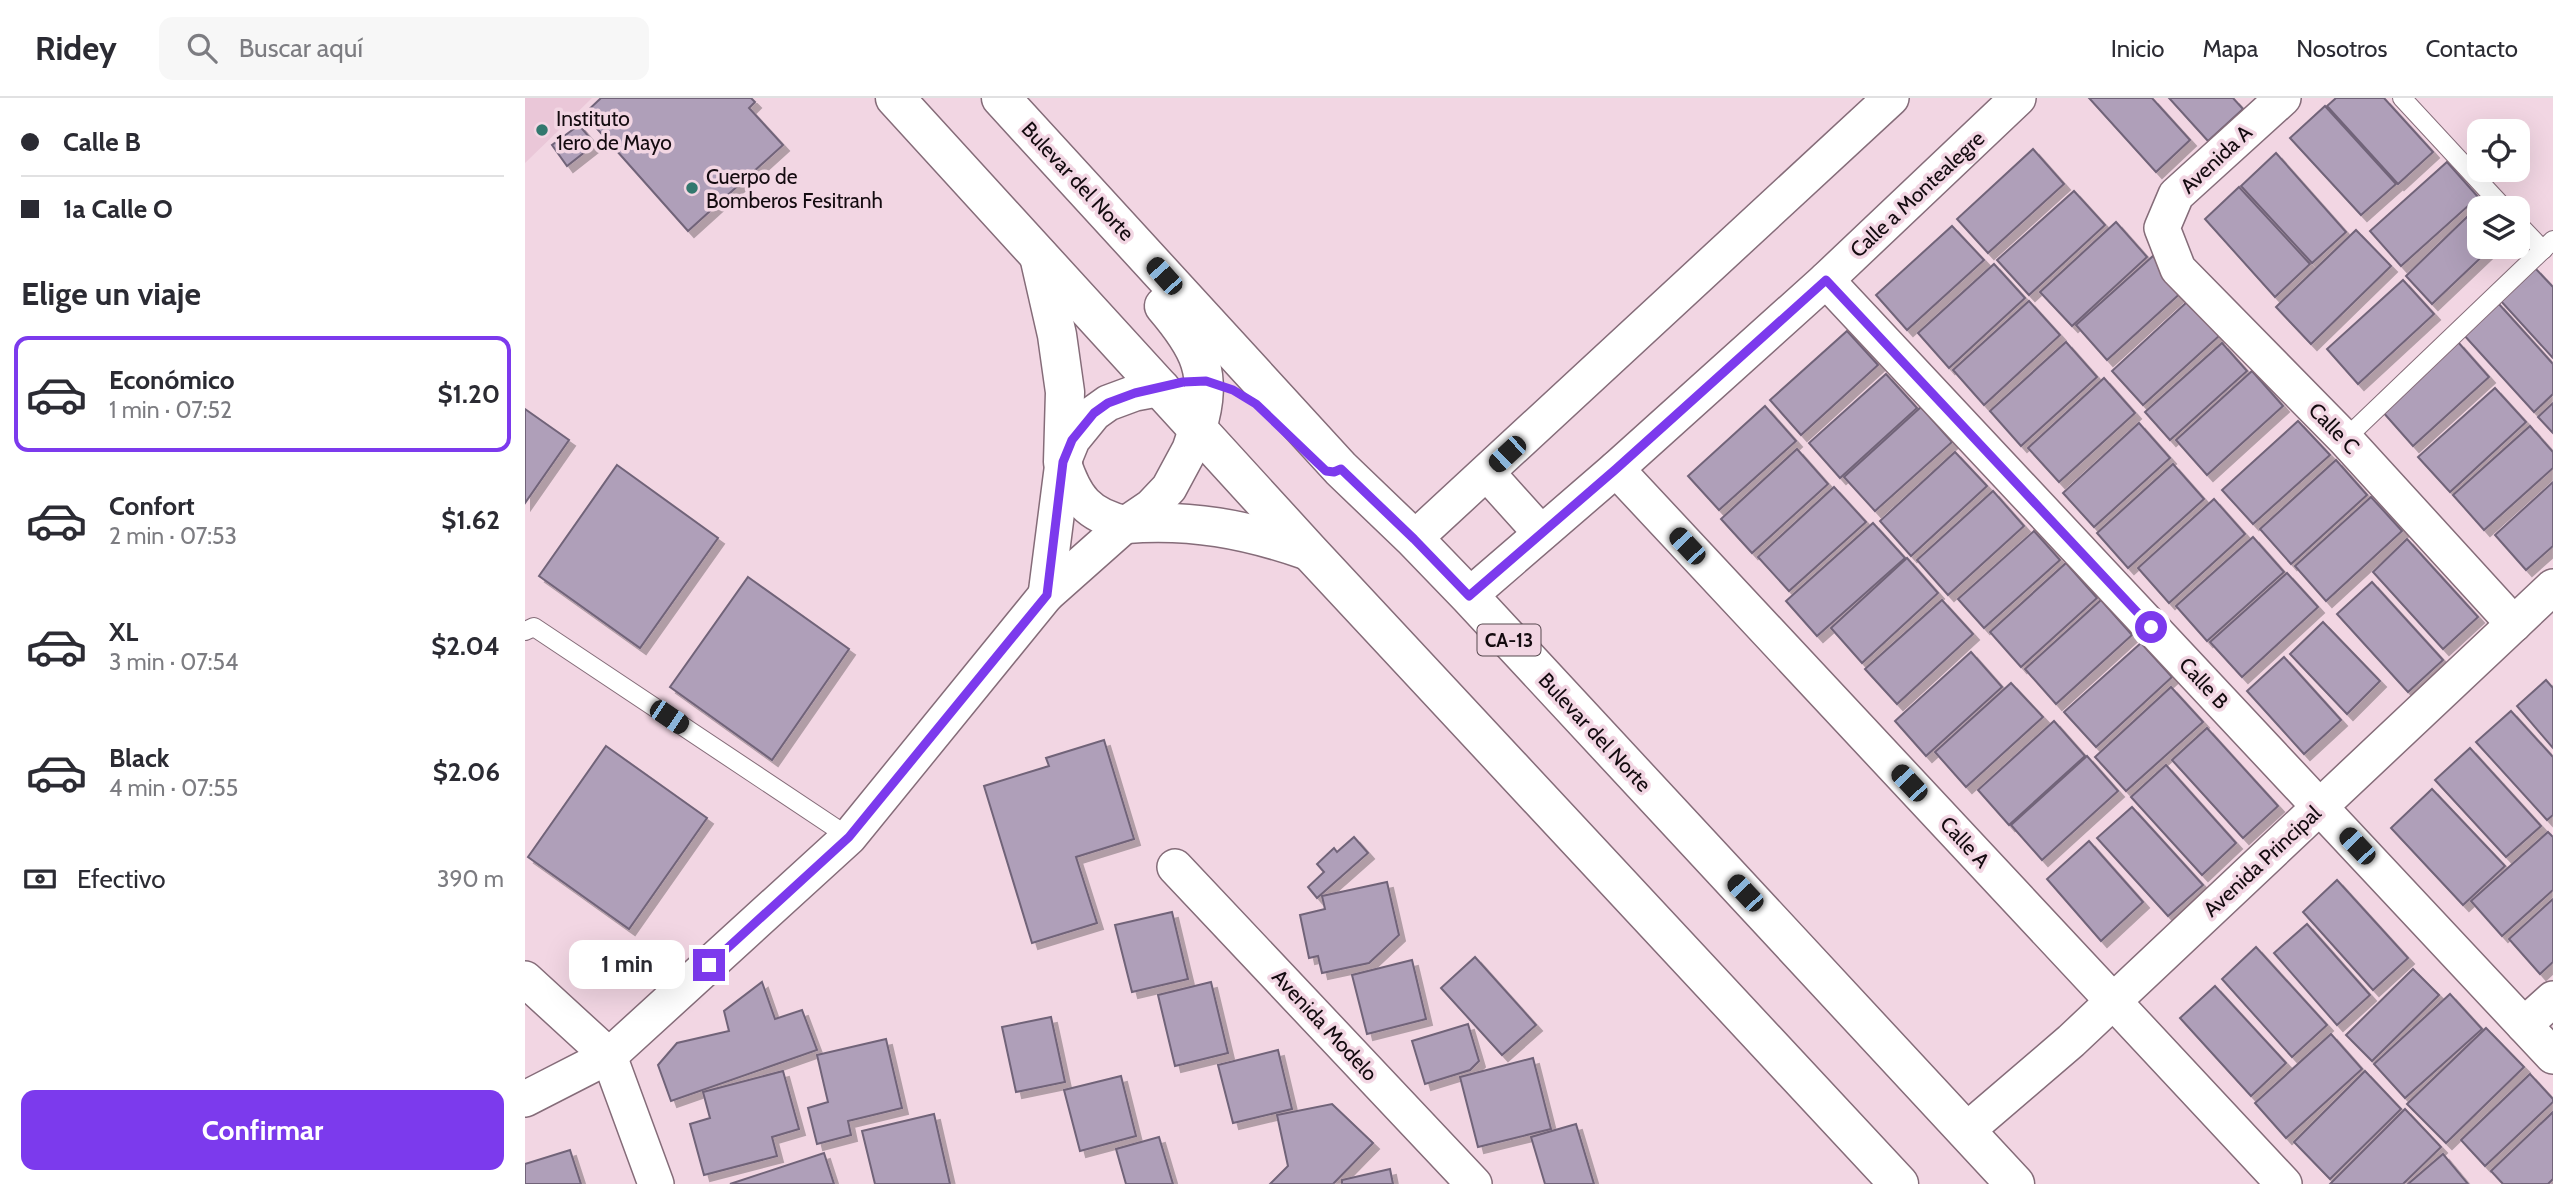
<!DOCTYPE html>
<html lang="es">
<meta charset="utf-8">
<style>
body{margin:0;font-family:Cabin,sans-serif;background:#f7f7f7;color:#2b2b33;height:100vh;display:flex;flex-direction:column;font-size:26px;white-space:nowrap}
*{box-sizing:border-box;margin:0}
p{font-size:23px;color:#7c7c81}
.icon{flex:none;width:38px;height:38px;fill:none;stroke:currentColor;stroke-width:2;stroke-linecap:round;stroke-linejoin:round}
.map{position:relative;flex:1;overflow:hidden}
.side{display:flex;flex-direction:column;background:#fff;width:525px}
.side>*{flex:none}
.guide{display:grid;align-content:center;height:154px;padding:0 21px;background:#fff}
.controls{position:absolute;left:1942px;top:21px;display:grid;gap:14px}
.controls a{display:grid;place-items:center;width:63px;height:63px;border-radius:14px;background:#fff;box-shadow:0 7px 28px #0002;font-size:35px}
.end{position:absolute;width:32px;height:32px;margin:-16px;border:9px solid #7c3aed;background:#fff;box-shadow:0 0 0 4px #fff}
.from{border-radius:50%}
.bubble{position:absolute;height:49px;border-radius:14px;background:#fff;box-shadow:0 7px 28px #0002;font-size:23px;font-weight:800;line-height:49px;text-align:center}
.car{position:absolute;width:21px;height:42px;margin:-21px -10px;border-radius:9px;box-shadow:0 0 5px 2px #0007;background:linear-gradient(#222 24%,#8ab4d8 0 40%,#222 0 76%,#8ab4d8 0 86%,#222 0)}
.guide b{display:flex;align-items:center;gap:24px;height:66px;font-size:26px}
.guide b+b{border-top:2px solid #e1e1e2}
.guide i{width:18px;height:18px;background:#2b2b33}
ul{padding:0;list-style:none}
li{display:flex;align-items:center;gap:21px;height:116px;margin:0 14px 10px;padding:0 7px;border:4px solid transparent;border-radius:14px}
li div{flex:1}
li b{display:block;font-size:26px}
li em{font-style:normal;font-weight:800}
li.selected{border-color:#7c3aed}
li>.icon{width:63px;height:63px;stroke-width:1.5}
h2{padding:0 21px;font-size:32px;line-height:84px}
.pay{display:flex;align-items:center;gap:18px;height:77px;padding:0 21px;font-size:26px}
.pay p{margin-inline-start:auto}
.primary-button{display:flex;gap:14px;margin-top:auto;padding:14px 21px}
.primary-button a{flex:1;height:80px;border-radius:14px;background:#7c3aed;color:#fff;font-size:28px;font-weight:800;line-height:80px;text-align:center}
header{display:flex;align-items:center;gap:42px;box-sizing:border-box;height:98px;padding:0 35px;background:#fff;border-bottom:2px solid #e1e1e2}
header strong{font-size:33px}
nav{display:flex;gap:38px;margin-inline-start:auto;font-size:24px}
.search{width:490px;height:63px;background:#f7f7f7;display:flex;align-items:center;gap:18px;box-sizing:border-box;padding:0 24px;border-radius:14px;color:#7c7c81;font-size:26px}
main{display:flex;flex:1;min-height:0}
.map>svg:first-child{display:block}
</style>
<header>
<strong>Ridey</strong>
<div class="search"><svg class="icon" aria-label="search" viewBox="0 0 24 24"><circle cx="10" cy="10" r="6"/><path d="M15 15l6 6"/></svg>Buscar aquí</div>
<nav><a>Inicio</a><a>Mapa</a><a>Nosotros</a><a>Contacto</a></nav>
</header>
<main>
<section class="side">
<div class="guide">
<b><i class="from"></i>Calle B</b>
<b><i></i>1a Calle O</b>
</div>
<h2>Elige un viaje</h2>
<ul>
<li class="selected"><svg class="icon" aria-label="car" viewBox="0 0 24 24"><path d="M5 17H2v-5l4-1 3-4h7l3 4 3 1v5h-3M9 17h6M6 11h13"/><circle cx="7" cy="17" r="2"/><circle cx="17" cy="17" r="2"/></svg><div><b>Económico</b><p>1 min · 07:52</p></div><em>$1.20</em></li>
<li><svg class="icon" aria-label="car" viewBox="0 0 24 24"><path d="M5 17H2v-5l4-1 3-4h7l3 4 3 1v5h-3M9 17h6M6 11h13"/><circle cx="7" cy="17" r="2"/><circle cx="17" cy="17" r="2"/></svg><div><b>Confort</b><p>2 min · 07:53</p></div><em>$1.62</em></li>
<li><svg class="icon" aria-label="car" viewBox="0 0 24 24"><path d="M5 17H2v-5l4-1 3-4h7l3 4 3 1v5h-3M9 17h6M6 11h13"/><circle cx="7" cy="17" r="2"/><circle cx="17" cy="17" r="2"/></svg><div><b>XL</b><p>3 min · 07:54</p></div><em>$2.04</em></li>
<li><svg class="icon" aria-label="car" viewBox="0 0 24 24"><path d="M5 17H2v-5l4-1 3-4h7l3 4 3 1v5h-3M9 17h6M6 11h13"/><circle cx="7" cy="17" r="2"/><circle cx="17" cy="17" r="2"/></svg><div><b>Black</b><p>4 min · 07:55</p></div><em>$2.06</em></li>
</ul>
<div class="pay"><svg class="icon" aria-label="cash" viewBox="0 0 24 24"><path d="M3 7h18v10H3z"/><circle cx="12" cy="12" r="2"/></svg>Efectivo<p>390 m</p></div>
<div class="primary-button"><a>Confirmar</a></div>
</section>
<div class="map">
<svg width="2028" height="1086" viewBox="0 0 2028 1086">
<defs>
<filter id="shadow"><feDropShadow dx="6" dy="6" stdDeviation="0" flood-color="#0004"/></filter>
</defs>
<rect width="100%" height="100%" fill="#f2d6e3"/>
<polygon fill="#eac7d8" points="0,0 67,0 0,65"/>
<g fill="#af9fb9" stroke="#716479" stroke-width="2" filter="url(#shadow)">
<polygon points="76,0 226,0 230,4 224,10 258,47 163,133 59,16"/>
<polygon points="1564,0 1627,0 1665,42 1631,74"/>
<polygon points="1644,0 1708,0 1718,11 1683,43"/>
<polygon points="1811,0 1859,0 1908,54 1873,86 1802,8"/>
<polygon points="1800,8 1871,86 1836,117 1765,40"/>
<polygon points="54,27 70,46 42,68 27,47"/>
<polygon points="1508,51 1539,86 1463,155 1432,121"/>
<polygon points="1751,55 1821,134 1787,165 1716,88"/>
<polygon points="1922,64 1953,99 1876,168 1845,133"/>
<polygon points="1714,89 1785,166 1750,199 1680,121"/>
<polygon points="1549,93 1580,127 1504,197 1472,162"/>
<polygon points="1944,117 1955,128 1955,149 1967,149 1907,206 1881,178"/>
<polygon points="1591,124 1622,159 1547,228 1515,194"/>
<polygon points="1427,128 1459,162 1382,232 1351,197"/>
<polygon points="1831,132 1866,168 1786,246 1751,209"/>
<polygon points="1628,158 1659,192 1582,262 1551,227"/>
<polygon points="1469,166 1500,200 1424,270 1393,235"/>
<polygon points="2010,170 2028,189 2028,260 1975,202"/>
<polygon points="1878,182 1909,216 1833,286 1802,251"/>
<polygon points="1504,203 1535,237 1459,307 1428,272"/>
<polygon points="1663,203 1694,238 1618,307 1587,273"/>
<polygon points="1973,205 2028,266 2028,296 2009,314 1938,236"/>
<polygon points="1322,233 1353,267 1276,337 1245,302"/>
<polygon points="1541,244 1572,279 1496,348 1465,313"/>
<polygon points="1933,244 1964,279 1888,348 1857,313"/>
<polygon points="1697,245 1722,273 1645,342 1620,314"/>
<polygon points="1727,273 1758,308 1682,377 1651,342"/>
<polygon points="1361,276 1392,310 1315,380 1284,345"/>
<polygon points="1579,280 1610,315 1534,384 1503,350"/>
<polygon points="1970,290 2001,324 1925,394 1893,359"/>
<polygon points="2028,305 2028,335 2013,319"/>
<polygon points="1240,308 1271,343 1194,412 1163,378"/>
<polygon points="1396,309 1427,344 1350,413 1319,379"/>
<polygon points="0,311 44,342 0,405"/>
<polygon points="1773,323 1805,357 1728,426 1697,392"/>
<polygon points="1614,325 1645,360 1569,429 1538,395"/>
<polygon points="2005,328 2028,354 2028,370 1959,432 1928,397"/>
<polygon points="1272,351 1303,386 1227,455 1196,421"/>
<polygon points="1430,354 1462,388 1386,458 1355,423"/>
<polygon points="1811,362 1842,397 1766,466 1735,431"/>
<polygon points="1648,366 1679,401 1603,470 1572,435"/>
<polygon points="92,367 193,440 115,550 14,478"/>
<polygon points="2028,384 2028,448 2001,472 1970,437"/>
<polygon points="1309,389 1341,424 1264,493 1233,459"/>
<polygon points="1468,393 1499,428 1423,497 1392,462"/>
<polygon points="1846,399 1877,433 1801,503 1770,468"/>
<polygon points="1689,401 1720,436 1644,505 1613,470"/>
<polygon points="1348,425 1380,460 1292,538 1261,503"/>
<polygon points="1509,433 1535,462 1459,530 1433,501"/>
<polygon points="1728,439 1759,474 1682,543 1651,508"/>
<polygon points="1882,441 1953,519 1918,551 1848,474"/>
<polygon points="1382,460 1413,495 1337,565 1306,530"/>
<polygon points="1541,465 1572,500 1496,569 1465,534"/>
<polygon points="1762,475 1793,509 1717,579 1685,544"/>
<polygon points="223,479 324,551 247,662 145,589"/>
<polygon points="1847,484 1918,562 1883,594 1812,516"/>
<polygon points="1417,502 1448,536 1372,606 1340,571"/>
<polygon points="1576,502 1607,537 1531,606 1500,571"/>
<polygon points="1798,524 1855,583 1822,616 1765,556"/>
<polygon points="1616,545 1647,579 1571,649 1539,614"/>
<polygon points="1446,554 1477,589 1401,658 1370,623"/>
<polygon points="1759,559 1816,622 1779,656 1722,593"/>
<polygon points="2021,582 2028,590 2028,650 1992,608"/>
<polygon points="1486,585 1518,619 1441,689 1410,654"/>
<polygon points="1646,589 1678,624 1601,693 1570,659"/>
<polygon points="1986,613 2028,659 2028,717 2022,722 1951,644"/>
<polygon points="1529,623 1560,658 1484,727 1453,692"/>
<polygon points="1682,630 1753,708 1718,740 1647,662"/>
<polygon points="579,642 609,741 551,759 572,825 507,845 459,688 524,668 521,660"/>
<polygon points="81,648 182,720 104,831 3,759"/>
<polygon points="1945,650 2016,728 1981,759 1910,682"/>
<polygon points="1562,658 1593,693 1517,762 1486,727"/>
<polygon points="1641,667 1711,745 1677,777 1606,699"/>
<polygon points="1907,691 1980,768 1938,807 1866,730"/>
<polygon points="1607,709 1678,787 1643,818 1572,740"/>
<polygon points="2023,734 2028,739 2028,792 1977,838 1946,803"/>
<polygon points="829,739 843,755 792,800 783,789 799,774 792,766 809,750 812,754"/>
<polygon points="1564,743 1618,804 1576,843 1522,781"/>
<polygon points="1812,782 1883,860 1848,892 1778,814"/>
<polygon points="862,784 874,837 844,865 797,875 793,858 784,860 775,817 800,811 797,798"/>
<polygon points="2028,801 2028,864 2015,876 1984,841"/>
<polygon points="647,814 663,881 607,894 590,827"/>
<polygon points="1782,826 1845,897 1812,927 1749,855"/>
<polygon points="1731,849 1802,927 1767,959 1697,881"/>
<polygon points="950,859 1011,927 977,957 916,890"/>
<polygon points="887,862 901,921 842,936 827,877"/>
<polygon points="1888,871 1914,897 1847,963 1821,937"/>
<polygon points="237,884 250,921 277,912 292,952 146,1003 133,967 152,945 204,933 199,913"/>
<polygon points="686,884 703,955 650,968 633,897"/>
<polygon points="1690,888 1761,965 1726,998 1655,920"/>
<polygon points="1925,896 1957,931 1880,1000 1849,966"/>
<polygon points="526,919 540,984 491,994 477,929"/>
<polygon points="943,926 954,963 945,972 900,986 887,943"/>
<polygon points="1961,930 1999,969 1921,1045 1882,1006"/>
<polygon points="1806,936 1837,971 1761,1040 1730,1005"/>
<polygon points="361,941 377,1010 323,1023 326,1037 292,1046 283,1010 303,1004 292,957"/>
<polygon points="753,952 767,1011 708,1025 693,967"/>
<polygon points="1008,960 1026,1031 953,1049 935,979"/>
<polygon points="258,973 274,1031 247,1039 252,1058 179,1077 165,1026 185,1020 178,994"/>
<polygon points="1840,973 1876,1011 1805,1081 1769,1044"/>
<polygon points="2005,976 2028,1001 2028,1004 1960,1068 1936,1042"/>
<polygon points="596,978 611,1038 555,1053 539,992"/>
<polygon points="807,1006 848,1045 808,1086 745,1086 763,1068 752,1017"/>
<polygon points="1880,1011 1916,1049 1878,1086 1805,1086"/>
<polygon points="2028,1014 2028,1081 2023,1086 1978,1086 1966,1073"/>
<polygon points="409,1016 425,1086 350,1086 337,1033"/>
<polygon points="1051,1026 1069,1086 1020,1086 1006,1039"/>
<polygon points="634,1039 648,1086 601,1086 591,1051"/>
<polygon points="45,1052 56,1086 0,1086 0,1066"/>
<polygon points="299,1055 309,1086 205,1086"/>
<polygon points="1918,1056 1943,1086 1883,1086"/>
<polygon points="865,1071 868,1086 817,1086 817,1082"/>
</g>
<g fill="none" stroke-linecap="round" stroke-linejoin="round">
<g stroke="#856c79" stroke-width="20">
<g id="lane">
<polyline points="1877,0 1979,110"/>
<polyline points="1993,126 2018,152"/>
<polyline points="1820,341 2028,142"/>
<polyline points="0,533 9,529 324,739"/>
</g>
</g>
<g stroke="#856c79" stroke-width="38">
<g id="street">
<polyline points="1758,0 1651,97 1637,130 1653,171 1820,341 1989,526"/>
<polyline points="1301,182 2028,958"/>
<path d="M538 364C550 400 562 417 601 426"/>
<polyline points="1091,371 1759,1086"/>
<polyline points="962,375 1016,435"/>
<polyline points="889,441 1366,0"/>
<polyline points="521,497 538,364 547,342 569,315 583,305 610,295 637,290"/>
<polyline points="944,498 1091,371 1301,182 1493,0"/>
<polyline points="650,769 949,1086"/>
<polyline points="0,881 84,958 131,1086"/>
<polyline points="1999,927 2028,901"/>
<polyline points="0,1001 84,958 324,739 521,497 601,426 626,409 644,390 665,351 672,330"/>
<polyline points="1441,1033 1546,943 2028,489"/>
</g>
</g>
<g stroke="#856c79" stroke-width="41">
<g id="highway">
<polyline points="370,0 784,453 1374,1086"/>
<polyline points="476,0 816,371 889,441 944,498 1490,1086"/>
<polyline points="514,158 532,237 540,294 538,364"/>
<path d="M639 208C674 249 689 276 672 330"/>
<path d="M601 426C666 421 720 431 781 452"/>
</g>
</g>
<use href="#lane" stroke="#fff" stroke-width="18"/>
<use href="#street" stroke="#fff" stroke-width="35"/>
<use href="#highway" stroke="#fff" stroke-width="38"/>
</g>
<g fill="none" stroke-linecap="round" stroke-linejoin="round">
<polyline stroke="#7c3aed" stroke-width="9" points="184,867 324,739 522,497 538,364 547,342 569,315 583,305 610,295 658,284 681,283 708,292 731,306 801,373 809,374 816,371 889,441 944,498 1091,371 1301,182 1626,529"/>
</g>
<g fill="#32786e" stroke="#f2d6e3" stroke-width="2.5">
<circle cx="17" cy="32" r="7"/>
<circle cx="167" cy="90" r="7"/>
</g>
<g text-anchor="middle" dominant-baseline="central" stroke-width="7" stroke-linejoin="round" paint-order="stroke">
<rect fill="#f2d6e3" stroke="#57484f" stroke-width="2" x="952.5" y="526.5" width="63" height="31" rx="5"/>
<g font-size="19" font-weight="bold" fill="#140b10">
<text x="984" y="542">CA-13</text>
</g>
<g font-size="21" fill="#140b10" stroke="#f2d6e3" text-anchor="start">
<text x="31" y="20">Instituto<tspan x="31" dy="24">1ero de Mayo</tspan></text>
<text x="181" y="78">Cuerpo de<tspan x="181" dy="24">Bomberos Fesitranh</tspan></text>
</g>
<g font-size="21" fill="#140b10" stroke="#f2d6e3">
<text transform="translate(1691 61) rotate(-43)">Avenida A</text>
<text transform="translate(553 83) rotate(47)">Bulevar del Norte</text>
<text transform="translate(1392 96) rotate(-43)">Calle a Montealegre</text>
<text transform="translate(1809 330) rotate(46)">Calle C</text>
<text transform="translate(1679 585) rotate(47)">Calle B</text>
<text transform="translate(1070 634) rotate(47)">Bulevar del Norte</text>
<text transform="translate(1440 744) rotate(47)">Calle A</text>
<text transform="translate(1737 763) rotate(-43)">Avenida Principal</text>
<text transform="translate(800 927) rotate(47)">Avenida Modelo</text>
</g>
</g>
</svg>
<div class="controls">
<a><svg class="icon" aria-label="locate" viewBox="0 0 24 24"><circle cx="12" cy="12" r="6"/><path d="M12 2v4M12 18v4M2 12h4M18 12h4"/></svg></a>
<a><svg class="icon" aria-label="layers" viewBox="0 0 24 24"><path d="M12 4l9 5-9 5-9-5zM3 14l9 5 9-5"/></svg></a>
</div>
<i class="end from" style="left:1626px;top:529px"></i>
<i class="end" style="left:184px;top:867px"></i>
<div class="bubble" style="left:44px;top:842px;width:116px">1 min</div>
<i class="car" style="left:639px;top:178px;rotate:318deg"></i>
<i class="car" style="left:982px;top:356px;rotate:227deg"></i>
<i class="car" style="left:1162px;top:448px;rotate:317deg"></i>
<i class="car" style="left:144px;top:619px;rotate:124deg"></i>
<i class="car" style="left:1384px;top:685px;rotate:317deg"></i>
<i class="car" style="left:1832px;top:748px;rotate:317deg"></i>
<i class="car" style="left:1220px;top:795px;rotate:317deg"></i>
</div>
</main>
